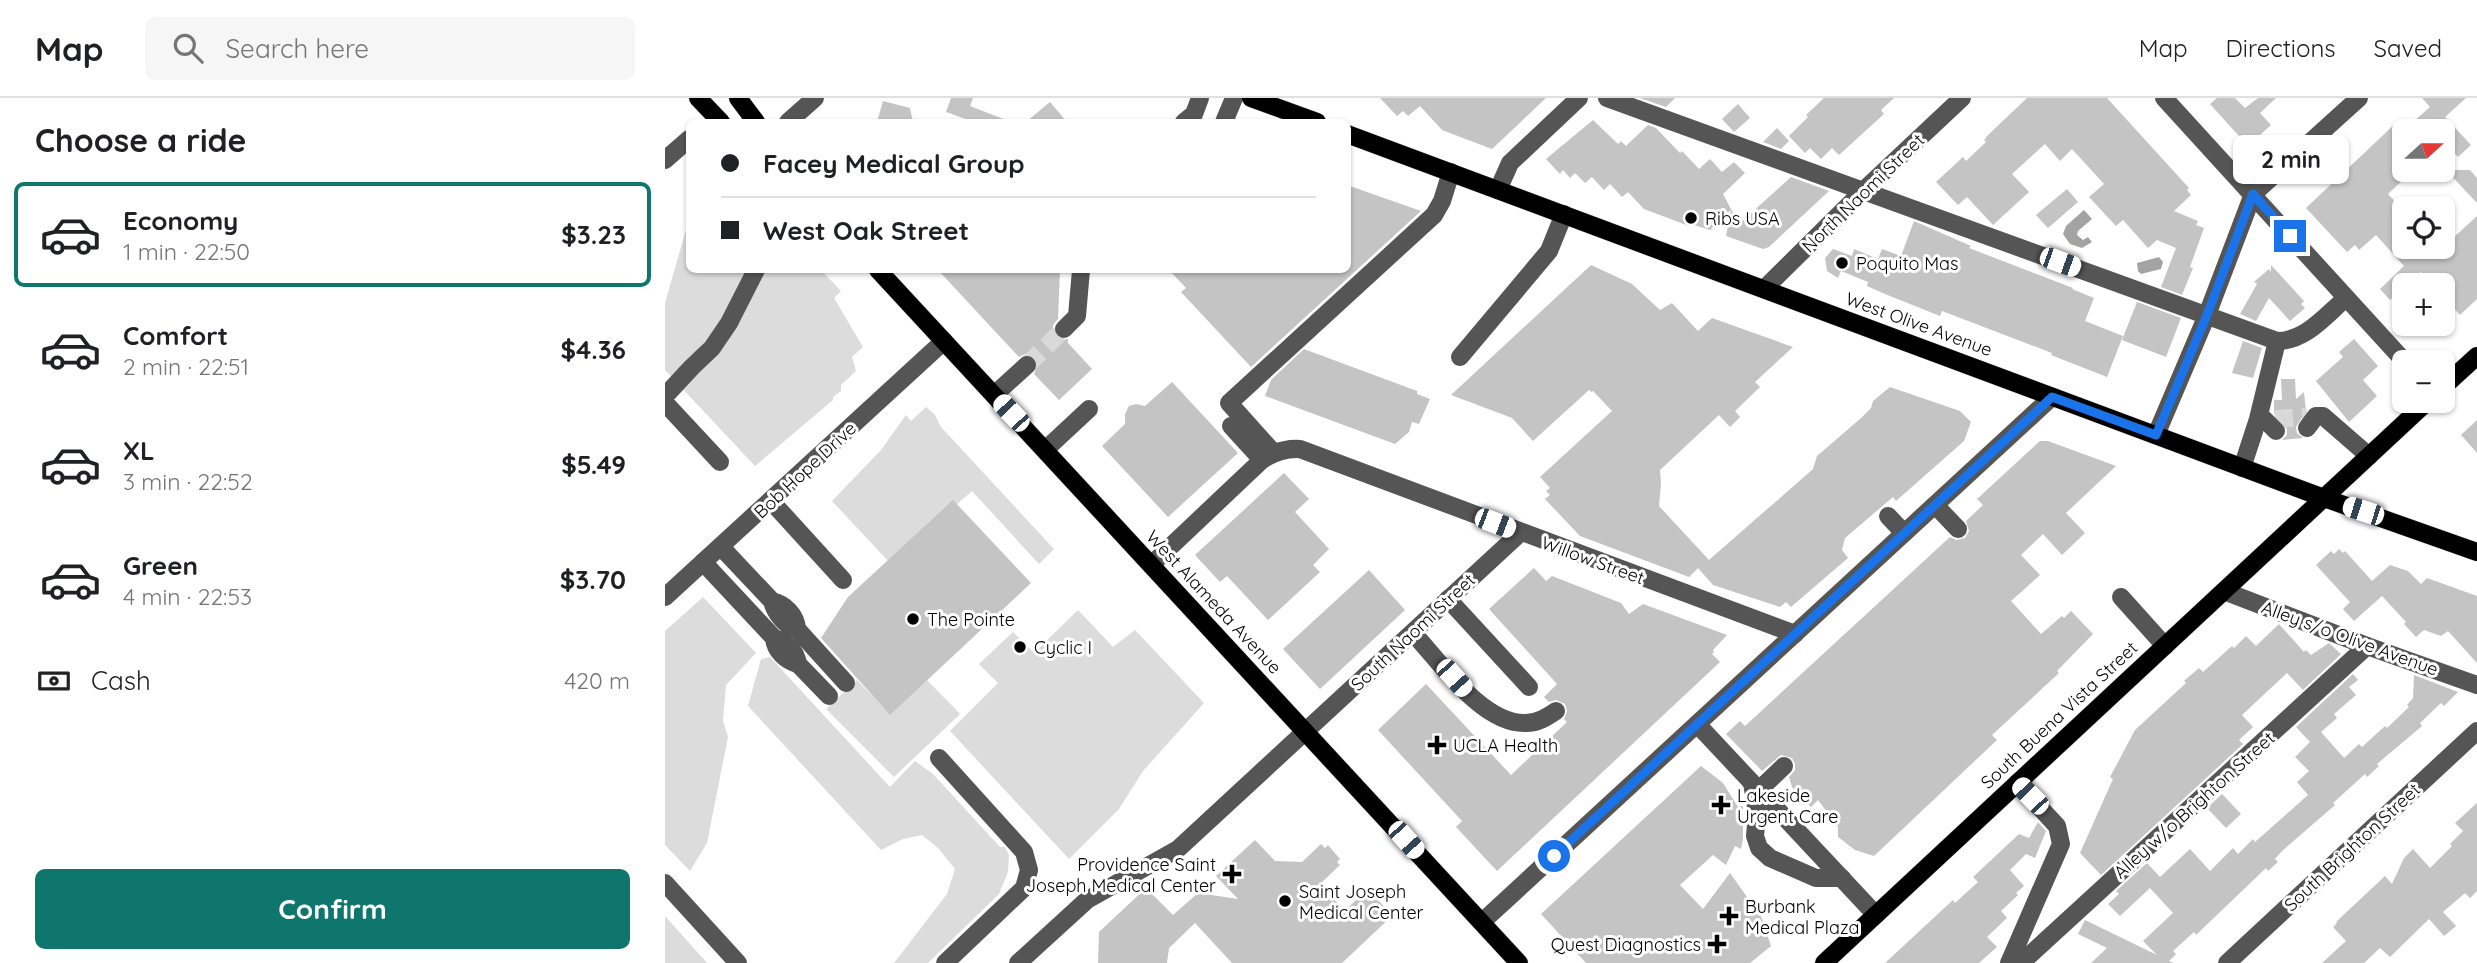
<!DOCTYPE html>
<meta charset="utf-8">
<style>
body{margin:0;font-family:Quicksand,sans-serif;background:#f6f6f6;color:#202124;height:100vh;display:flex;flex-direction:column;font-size:26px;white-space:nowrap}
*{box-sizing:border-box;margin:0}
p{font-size:23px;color:#757577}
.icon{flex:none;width:38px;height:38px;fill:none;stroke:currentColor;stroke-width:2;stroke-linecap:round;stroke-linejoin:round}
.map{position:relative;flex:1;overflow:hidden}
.sheet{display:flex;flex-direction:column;background:#fff;width:665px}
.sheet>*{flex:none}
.hud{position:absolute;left:21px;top:21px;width:665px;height:154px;border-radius:10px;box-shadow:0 2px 5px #0004;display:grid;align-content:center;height:154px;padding:0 35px;background:#fff}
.needle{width:46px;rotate:69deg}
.controls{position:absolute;left:1727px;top:21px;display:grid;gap:14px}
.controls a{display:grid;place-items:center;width:63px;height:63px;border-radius:10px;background:#fff;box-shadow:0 2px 5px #0004;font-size:35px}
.end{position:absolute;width:32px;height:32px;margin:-16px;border:9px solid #1a73e8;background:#fff;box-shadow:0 0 0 4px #fff}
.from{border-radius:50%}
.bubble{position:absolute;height:49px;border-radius:10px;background:#fff;box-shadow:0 2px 5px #0004;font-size:23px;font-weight:700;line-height:49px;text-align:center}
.car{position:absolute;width:21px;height:42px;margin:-21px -10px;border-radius:9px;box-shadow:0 0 5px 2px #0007;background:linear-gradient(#fff 24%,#345 0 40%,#fff 0 76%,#345 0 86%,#fff 0)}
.hud b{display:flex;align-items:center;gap:24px;height:66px;font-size:26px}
.hud b+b{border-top:2px solid #e0e0e0}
.hud i{width:18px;height:18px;background:#202124}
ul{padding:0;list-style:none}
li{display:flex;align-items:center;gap:21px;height:105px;margin:0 14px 10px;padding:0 21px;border:4px solid transparent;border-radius:10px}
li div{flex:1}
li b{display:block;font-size:26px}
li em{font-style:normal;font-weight:700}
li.selected{border-color:#0f766e}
li>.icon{width:63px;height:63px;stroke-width:1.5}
h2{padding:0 35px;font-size:32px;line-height:84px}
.pay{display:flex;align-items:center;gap:18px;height:77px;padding:0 35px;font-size:26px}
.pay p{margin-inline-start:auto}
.button{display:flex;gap:14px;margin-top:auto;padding:14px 35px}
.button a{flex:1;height:80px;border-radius:10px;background:#0f766e;color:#fff;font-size:28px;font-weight:700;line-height:80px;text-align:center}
header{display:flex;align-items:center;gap:42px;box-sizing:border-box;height:98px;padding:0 35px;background:#fff;border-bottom:2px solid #e0e0e0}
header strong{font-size:33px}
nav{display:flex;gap:38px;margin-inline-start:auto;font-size:24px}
.search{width:490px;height:63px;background:#f6f6f6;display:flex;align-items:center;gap:18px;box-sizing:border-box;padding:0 24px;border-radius:10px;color:#757577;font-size:26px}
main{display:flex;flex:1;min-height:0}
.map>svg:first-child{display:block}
</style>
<header>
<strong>Map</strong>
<div class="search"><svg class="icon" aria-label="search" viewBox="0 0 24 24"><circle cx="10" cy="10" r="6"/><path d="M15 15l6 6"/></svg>Search here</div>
<nav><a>Map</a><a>Directions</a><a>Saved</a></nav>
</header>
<main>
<section class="sheet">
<h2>Choose a ride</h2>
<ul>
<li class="selected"><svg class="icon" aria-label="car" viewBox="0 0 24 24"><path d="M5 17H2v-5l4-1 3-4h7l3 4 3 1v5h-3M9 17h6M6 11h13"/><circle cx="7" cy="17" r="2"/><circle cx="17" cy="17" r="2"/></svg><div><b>Economy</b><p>1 min · 22:50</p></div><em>$3.23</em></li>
<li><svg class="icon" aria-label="car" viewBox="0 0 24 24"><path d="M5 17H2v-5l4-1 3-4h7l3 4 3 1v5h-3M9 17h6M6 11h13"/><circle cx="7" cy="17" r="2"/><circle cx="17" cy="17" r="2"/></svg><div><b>Comfort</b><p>2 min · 22:51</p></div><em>$4.36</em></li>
<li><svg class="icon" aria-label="car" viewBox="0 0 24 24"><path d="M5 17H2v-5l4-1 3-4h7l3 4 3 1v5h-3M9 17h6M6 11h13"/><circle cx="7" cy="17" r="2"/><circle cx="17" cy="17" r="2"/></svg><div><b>XL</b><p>3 min · 22:52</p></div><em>$5.49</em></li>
<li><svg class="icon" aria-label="car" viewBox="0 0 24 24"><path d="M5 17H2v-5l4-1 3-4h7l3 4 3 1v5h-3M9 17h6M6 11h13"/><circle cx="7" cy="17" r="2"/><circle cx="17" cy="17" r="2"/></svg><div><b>Green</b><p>4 min · 22:53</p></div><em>$3.70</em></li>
</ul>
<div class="pay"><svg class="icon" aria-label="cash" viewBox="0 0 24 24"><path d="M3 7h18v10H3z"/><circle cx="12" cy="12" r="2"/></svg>Cash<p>420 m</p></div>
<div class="button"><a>Confirm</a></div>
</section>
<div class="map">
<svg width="1812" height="865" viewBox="0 0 1812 865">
<rect width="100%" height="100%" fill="#fff"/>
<g fill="#dcdcdc">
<polygon points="24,121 24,172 156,172 176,193 169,200 198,249 187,259 191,273 176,287 176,293 168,299 168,302 90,368 0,272 0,205"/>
<polygon points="261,309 270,317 276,329 389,451 374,466 307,393 225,465 167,403 216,352 241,317 246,323"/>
<polygon points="38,499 91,555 61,587 58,623 63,639 42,745 25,773 0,747 0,533"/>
<polygon points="413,512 448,549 470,532 539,605 478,673 454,711 404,761 285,633 333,585 314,566 348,534 369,555"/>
<polygon points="105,559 225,689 250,663 268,676 335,749 340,749 344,757 343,774 334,796 263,865 229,865 282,796 290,771 273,750 257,737 238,741 216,752 83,608 96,561"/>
<polygon points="192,582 225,616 262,582 295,616 229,679 161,611"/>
<polygon points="0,818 42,865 0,865"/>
</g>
<g fill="#a3a3a3">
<polygon points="1419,112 1427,121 1413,133 1412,137 1418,142 1423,139 1427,144 1417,150 1405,146 1398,136 1401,128"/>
<polygon points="1494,159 1498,164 1496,171 1476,176 1473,173 1472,165"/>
</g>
<g fill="#c4c4c4">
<polygon points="286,0 308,0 305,8 346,24 309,24 281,14"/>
<polygon points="715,0 881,0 827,51 777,32 755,8 743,18 738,13 732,18"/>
<polygon points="975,0 1010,0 1001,9"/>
<polygon points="1159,0 1229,0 1216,12 1219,16 1174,57 1167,50 1156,61 1145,50 1140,55 1124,38 1143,19 1141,17"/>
<polygon points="1362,0 1442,0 1524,90 1522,92 1526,97 1509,113 1533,123 1531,127 1539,130 1525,169 1528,170 1517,197 1496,189 1511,150 1492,142 1483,150 1458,122 1451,128 1424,99 1439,86 1407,51 1395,63 1380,46 1347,76 1364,94 1328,127 1302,99 1293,107 1271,84 1298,59 1301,63 1321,44 1319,42 1323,37"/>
<polygon points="1552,0 1570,0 1580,10 1593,0 1611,0 1595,15 1606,27 1583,48 1545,6"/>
<polygon points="1757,0 1801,0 1780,19 1806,47 1793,59 1778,42 1778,33 1738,33 1740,80 1723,96 1740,114 1740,149 1778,149 1778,131 1787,141 1812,118 1812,201 1795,217 1778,198 1778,187 1768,187 1756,174 1725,202 1715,191 1739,168 1711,137 1694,152 1690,147 1682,154 1641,110 1731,25 1738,33 1765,9"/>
<polygon points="218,3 245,10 248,24 212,24"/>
<polygon points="385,4 402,24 361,24"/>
<polygon points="1073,6 1085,20 1069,34 1057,21"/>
<polygon points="928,22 953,46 956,43 961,48 983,27 991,30 1015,55 1017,53 1034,71 1045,61 1057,74 1069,64 1080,75 1058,96 1074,126 1126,79 1164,93 1104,149 1098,151 1061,138 1066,112 1045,132 1026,126 1024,128 979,111 963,94 957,99 945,86 939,92 927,79 920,85 910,75 905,80 898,72 895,76 881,61"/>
<polygon points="1112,30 1124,43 1116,51 1098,44"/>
<polygon points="1781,72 1805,72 1812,80 1812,105"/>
<polygon points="682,87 756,113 586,269 516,194 521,190 504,172 682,172"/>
<polygon points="1402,91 1413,104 1383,130 1371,117"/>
<polygon points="1249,123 1306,148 1304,150 1408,190 1407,191 1429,200 1420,223 1458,238 1442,279 1386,257 1387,255 1277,213 1275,218 1220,196 1202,188 1203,184 1176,173 1173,180 1162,173 1160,160 1168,151 1187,158 1189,151 1213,161 1217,151 1236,158"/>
<polygon points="926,167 967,186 995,212 1007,205 1033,233 1047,220 1128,249 1090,284 1095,289 1070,313 1075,319 1065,329 1054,317 995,372 996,386 994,408 1044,462 1148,371 1152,358 1195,321 1206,310 1208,303 1225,289 1295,313 1306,324 1299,343 1231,403 1228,399 1180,440 1177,452 1183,460 1126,509 1121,504 1115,509 1048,487 1033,470 1024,479 915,438 880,401 885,397 881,393 885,390 875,379 947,313 928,293 926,294 924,292 868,343 847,320 786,297"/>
<polygon points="1606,167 1639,203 1636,206 1640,210 1625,223 1604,200 1591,223 1575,216 1592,186 1589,184 1604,171 1606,174"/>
<polygon points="273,172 395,172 393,221 388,227 388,235 395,242 403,241 403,245 427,271 394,302 369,276 373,265 370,259 360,256 354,259"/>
<polygon points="1472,204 1516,220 1501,259 1457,242"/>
<polygon points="1689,241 1713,268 1698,282 1712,298 1684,324 1651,283 1678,259 1674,254"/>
<polygon points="1578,243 1597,250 1588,280 1567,275"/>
<polygon points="639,251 752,293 752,296 765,301 754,326 747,324 744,334 730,346 600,298 606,282"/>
<polygon points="1616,281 1630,281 1631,301 1639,294 1641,313 1631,329 1632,335 1638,340 1617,342 1622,337 1622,331 1609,315 1609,302 1617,302"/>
<polygon points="507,284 573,355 503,419 437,348 460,326 460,316 464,308 471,306 480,308"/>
<polygon points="1812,322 1812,355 1796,337"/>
<polygon points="1375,343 1383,343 1451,368 1401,415 1420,435 1397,457 1378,436 1356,457 1375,477 1346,503 1376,536 1397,518 1399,520 1406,513 1428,536 1392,573 1394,575 1327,637 1332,642 1209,758 1190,752 1173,739 1173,729 1153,702 1146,709 1127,689 1124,679 1130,672 1130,666 1127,660 1116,657 1097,673 1061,636 1075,623 1080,628 1285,439 1291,442 1300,440 1304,433 1301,423 1318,407 1312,401"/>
<polygon points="619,375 644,401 630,414 664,451 648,467 655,474 603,522 562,478 555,484 530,457"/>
<polygon points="288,402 366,485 225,617 156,540 183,499"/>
<polygon points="1674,451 1678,455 1680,453 1707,483 1725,467 1743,473 1756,486 1762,480 1812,498 1812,565 1783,533 1776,538 1759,532 1751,539 1739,526 1741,524 1717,498 1689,523 1678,511 1685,504 1651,467 1666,453 1669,456"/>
<polygon points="869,470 881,483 887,478 956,505 964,516 978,506 1062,537 1048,552 1049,554 1047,556 1055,564 832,773 791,729 797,723 713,632 761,586 846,677 902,624 899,621 902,613 900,606 891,602 884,604 879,599 892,586 824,511"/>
<polygon points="704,472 740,512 655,591 618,551"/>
<polygon points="1614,526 1639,554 1641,552 1646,557 1664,545 1676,556 1638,592 1622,575 1577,617 1588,629 1574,642 1578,646 1436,777 1415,755 1448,681 1445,679 1470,632 1521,585 1519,583 1534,570 1538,574 1567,548 1569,550 1581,538 1591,548"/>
<polygon points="1688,576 1693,582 1684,589 1691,597 1669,616 1672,620 1656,634 1679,660 1694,646 1697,649 1720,628 1722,630 1744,609 1742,607 1748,600 1749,577 1793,594 1779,608 1776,605 1755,625 1757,628 1712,666 1714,668 1702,679 1700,676 1668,705 1670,707 1617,753 1610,761 1613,764 1603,773 1601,770 1531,837 1529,834 1508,853 1511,856 1504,863 1509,865 1426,865 1442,850 1413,836 1420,822 1492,857 1478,843 1508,815 1485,790 1455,818 1443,806 1454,796 1451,793 1482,765 1495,779 1525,751 1545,773 1568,750 1573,756 1588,741 1590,744 1643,697 1632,684 1644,673 1630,659 1645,644 1631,629"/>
<polygon points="1036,668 1058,685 1073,709 1078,708 1078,741 1076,751 1070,748 1061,767 1048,757 1015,787 1038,811 1065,775 1087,806 1091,803 1106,848 1085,865 921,865 876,816"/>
<polygon points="1557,696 1576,716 1561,730 1542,710"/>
<polygon points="1812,705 1812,793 1805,800 1800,795 1778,814 1791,828 1779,838 1764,821 1725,859 1715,850 1699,865 1657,865 1681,843 1668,829 1672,825 1671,824 1720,778 1727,786 1739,760 1748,751 1765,770 1787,748 1785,746 1798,733 1790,725"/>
<polygon points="1373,724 1381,733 1370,760 1361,756 1345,772 1359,788 1351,795 1353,797 1336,813 1342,820 1322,839 1332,849 1314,865 1220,865 1288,802 1290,805 1313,784 1308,779 1354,736 1364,740"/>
<polygon points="590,742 610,763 637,764 656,746 660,750 663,747 675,761 672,764 675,767 655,786 680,813 692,801 698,799 713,802 728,817 677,865 567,865 530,825 504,850 502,865 433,865 434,834 481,790 508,817 533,795 573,801 551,778"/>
</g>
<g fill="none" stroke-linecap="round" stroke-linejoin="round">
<g stroke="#d9d9d9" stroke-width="18" stroke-dasharray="18 9" stroke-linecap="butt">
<polyline points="362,267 399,231"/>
<polyline points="1610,321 1642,319"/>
</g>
<g stroke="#dbdbdb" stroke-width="19">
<g id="major">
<polyline points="33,0 56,24"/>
<polyline points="73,0 91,24"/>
<polyline points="586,0 652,24"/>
<polyline points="682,36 1659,400 1812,454"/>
<polyline points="213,172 854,865"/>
<polyline points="1778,289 1812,258"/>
<polyline points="1159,865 1763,303"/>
</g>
</g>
<g stroke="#555" stroke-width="18">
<path d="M942 0 1612 243C1641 243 1661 217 1681 200"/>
<polyline points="1499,0 1740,264"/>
<polyline points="123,24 150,0"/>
<polyline points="519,24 529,16 535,0"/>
<polyline points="559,24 569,0"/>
<polyline points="0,62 24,41"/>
<polyline points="833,92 845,65 914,0"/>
<polyline points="1099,191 1199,92 1297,0"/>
<polyline points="399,231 412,218 416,172"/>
<polyline points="795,259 884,153 899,116"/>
<polyline points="329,297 362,267"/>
<polyline points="0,298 27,269 47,250 64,225 91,172"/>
<polyline points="0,305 55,364"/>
<polyline points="1599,321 1611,333"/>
<polyline points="566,328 597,362"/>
<polyline points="1642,330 1651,318 1658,318 1704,358"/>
<polyline points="1491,337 1542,217 1588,96 1694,0"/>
<polyline points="380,352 424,311"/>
<polyline points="608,354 564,305 769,117 777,103 786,74"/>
<polyline points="1577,370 1593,321 1612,243"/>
<polyline points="106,403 178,482"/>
<polyline points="1270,407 1293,431"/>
<polyline points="1223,418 1239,435"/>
<path d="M56 449 107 503C110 515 120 528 132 531 131 517 120 506 107 503"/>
<path d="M38 464 109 540C122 543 131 553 133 566 121 563 110 553 109 540"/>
<path d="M486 467 597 362C609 354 620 350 635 351L1130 536"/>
<polyline points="1559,493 1702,548 1812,587"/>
<polyline points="0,499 279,243"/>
<polyline points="1456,499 1500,548"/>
<polyline points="783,501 864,589"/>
<polyline points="132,531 181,585"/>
<path d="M748 535C776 565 818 627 861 625 873 625 882 619 891 613"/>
<polyline points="133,566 164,598"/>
<polyline points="1032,626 1211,817"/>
<polyline points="274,660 359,754 364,772 359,790 280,865"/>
<polyline points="1087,685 1092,715 1090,738 1094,750 1105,760 1151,780 1177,780"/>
<polyline points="1094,692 1119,668"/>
<polyline points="0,785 73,865"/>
<polyline points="817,824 1387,299"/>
<polyline points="353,865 422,802 513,751 855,435"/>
<polyline points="1344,865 1396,746 1392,728 1352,685"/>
<polyline points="1356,865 1702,548"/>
<polyline points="1562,865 1812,633"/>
</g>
<use href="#major" stroke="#000" stroke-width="18"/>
</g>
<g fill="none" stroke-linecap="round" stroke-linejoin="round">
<polyline stroke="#1a73e8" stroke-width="9" points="889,758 1387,299 1491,337 1542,217 1588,96 1625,138"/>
</g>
<g fill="#000" stroke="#fff" stroke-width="2.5">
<circle cx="1026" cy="120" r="7"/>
<circle cx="1177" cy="165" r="7"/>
<circle cx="248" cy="521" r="7"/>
<circle cx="355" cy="549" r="7"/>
<path d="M768.5 636.5h7v7h7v7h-7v7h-7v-7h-7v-7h7z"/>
<path d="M1052.5 696.5h7v7h7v7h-7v7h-7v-7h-7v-7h7z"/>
<path d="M563.5 765.5h7v7h7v7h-7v7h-7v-7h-7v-7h7z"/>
<circle cx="620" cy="803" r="7"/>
<path d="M1060.5 807.5h7v7h7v7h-7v7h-7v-7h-7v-7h7z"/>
<path d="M1048.5 835.5h7v7h7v7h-7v7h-7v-7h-7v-7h7z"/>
</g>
<g text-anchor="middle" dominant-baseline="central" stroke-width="6" stroke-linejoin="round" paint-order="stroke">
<g font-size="18" fill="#000" stroke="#fff">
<text transform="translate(1198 95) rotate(-44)">North Naomi Street</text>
<text transform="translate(1254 226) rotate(20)">West Olive Avenue</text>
<text transform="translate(140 372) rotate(-43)">Bob Hope Drive</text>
<text transform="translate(928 462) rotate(20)">Willow Street</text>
<text transform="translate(549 504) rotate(47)">West Alameda Avenue</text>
<text transform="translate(748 534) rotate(-43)">South Naomi Street</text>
<text transform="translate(1685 540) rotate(20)">Alley s/o Olive Avenue</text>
<text transform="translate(1394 617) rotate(-43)">South Buena Vista Street</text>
<text transform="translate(1529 707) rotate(-42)">Alley w/o Brighton Street</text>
<text transform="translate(1687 749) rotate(-43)">South Brighton Street</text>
</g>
<g font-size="18" fill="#000" stroke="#fff" text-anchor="start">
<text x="1040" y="120">Ribs USA</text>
<text x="1191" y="165">Poquito Mas</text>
<text x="262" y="521">The Pointe</text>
<text x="369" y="549">Cyclic I</text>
<text x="788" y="647">UCLA Health</text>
<text x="1072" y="697">Lakeside<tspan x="1072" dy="21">Urgent Care</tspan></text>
<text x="551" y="766" text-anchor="end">Providence Saint<tspan x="551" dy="21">Joseph Medical Center</tspan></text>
<text x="634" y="793">Saint Joseph<tspan x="634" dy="21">Medical Center</tspan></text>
<text x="1080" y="808">Burbank<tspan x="1080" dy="21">Medical Plaza</tspan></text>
<text x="1036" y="846" text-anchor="end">Quest Diagnostics</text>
</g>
</g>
</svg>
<div class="controls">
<a><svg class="needle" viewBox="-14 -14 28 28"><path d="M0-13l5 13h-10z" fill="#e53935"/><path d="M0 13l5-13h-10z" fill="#757577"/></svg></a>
<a><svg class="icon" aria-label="locate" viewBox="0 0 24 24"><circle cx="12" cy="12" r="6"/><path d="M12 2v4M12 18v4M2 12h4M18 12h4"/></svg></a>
<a>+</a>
<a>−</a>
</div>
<i class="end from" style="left:889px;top:758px"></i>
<i class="end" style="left:1625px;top:138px"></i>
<div class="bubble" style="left:1568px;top:37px;width:116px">2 min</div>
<i class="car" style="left:1395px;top:164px;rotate:110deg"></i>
<i class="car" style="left:346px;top:315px;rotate:317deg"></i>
<i class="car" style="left:1698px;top:413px;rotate:288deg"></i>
<i class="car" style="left:830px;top:425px;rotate:111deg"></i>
<i class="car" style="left:789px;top:580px;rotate:138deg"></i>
<i class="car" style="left:1365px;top:698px;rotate:316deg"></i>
<i class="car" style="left:741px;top:742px;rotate:138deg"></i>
<div class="hud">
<b><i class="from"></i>Facey Medical Group</b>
<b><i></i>West Oak Street</b>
</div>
</div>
</main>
